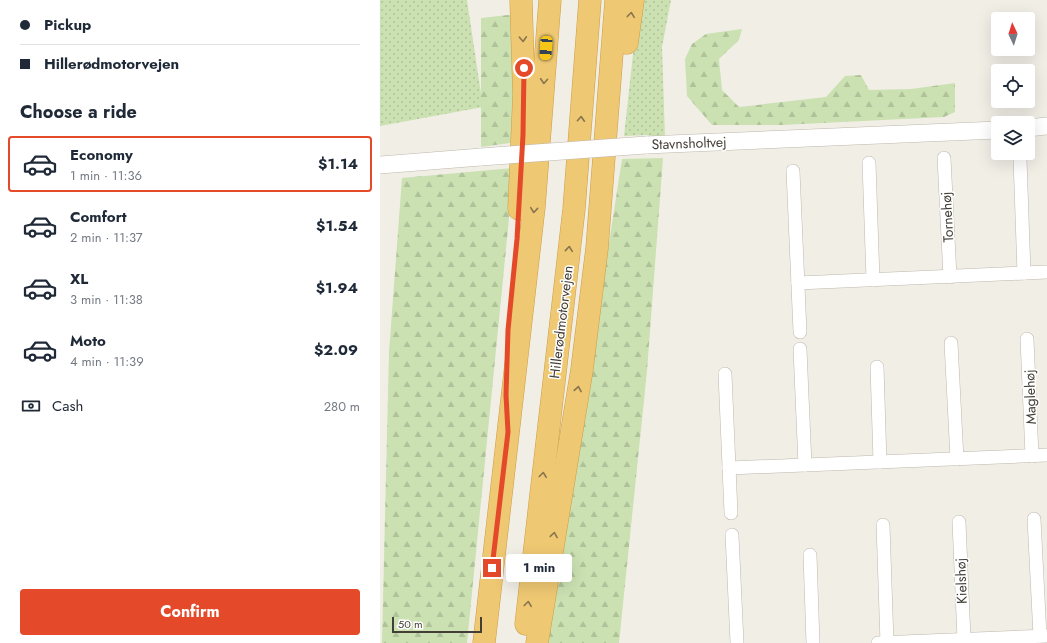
<!DOCTYPE html>
<meta charset="utf-8">
<style>
body{margin:0;font-family:Jost,sans-serif;background:#f6f6f7;color:#1f2937;height:100vh;display:flex;flex-direction:column;font-size:15px;white-space:nowrap}
*{box-sizing:border-box;margin:0}
p{font-size:13px;color:#747a83}
.icon{flex:none;width:22px;height:22px;fill:none;stroke:currentColor;stroke-width:2;stroke-linecap:round;stroke-linejoin:round}
.map{position:relative;flex:1;overflow:hidden}
.panel{display:flex;flex-direction:column;background:#fff;width:380px}
.panel>*{flex:none}
.guide{display:grid;align-content:center;height:88px;padding:0 20px;background:#fff}
.needle{width:26px;rotate:356deg}
.buttons{position:absolute;left:611px;top:12px;display:grid;gap:8px}
.buttons a{display:grid;place-items:center;width:44px;height:44px;border-radius:4px;background:#fff;box-shadow:0 4px 16px #0002;font-size:20px}
.scale{position:absolute;left:12px;bottom:10px;width:90px;box-sizing:border-box;padding-left:4px;border:2px solid #433e36;border-top:0;font-size:11px;line-height:14px;white-space:nowrap;color:#433e36;-webkit-text-stroke:3px #fff;paint-order:stroke}
.end{position:absolute;width:18px;height:18px;margin:-9px;border:5px solid #e44a2a;background:#fff;box-shadow:0 0 0 2px #fff}
.from{border-radius:50%}
.bubble{position:absolute;height:28px;border-radius:4px;background:#fff;box-shadow:0 4px 16px #0002;font-size:13px;font-weight:700;line-height:28px;text-align:center}
.car{position:absolute;width:12px;height:24px;margin:-12px -6px;border-radius:5px;box-shadow:0 0 3px 1px #0007;background:linear-gradient(#f5c518 24%,#345 0 40%,#f5c518 0 76%,#345 0 86%,#f5c518 0)}
.guide b{display:flex;align-items:center;gap:14px;height:38px;font-size:15px}
.guide b+b{border-top:1px solid #e0e1e3}
.guide i{width:10px;height:10px;background:#1f2937}
ul{padding:0;list-style:none}
li{display:flex;align-items:center;gap:12px;height:56px;margin:0 8px 6px;padding:0 12px;border:2px solid transparent;border-radius:4px}
li div{flex:1}
li b{display:block;font-size:15px}
li em{font-style:normal;font-weight:700}
li.selected{border-color:#e44a2a}
li>.icon{width:36px;height:36px;stroke-width:1.5}
h2{padding:0 20px;font-size:18px;line-height:48px}
.pay{display:flex;align-items:center;gap:10px;height:44px;padding:0 20px;font-size:15px}
.pay p{margin-inline-start:auto}
.primary-button{display:flex;gap:8px;margin-top:auto;padding:8px 20px}
.primary-button a{flex:1;height:46px;border-radius:4px;background:#e44a2a;color:#fff;font-size:16px;font-weight:700;line-height:46px;text-align:center}
main{display:flex;flex:1;min-height:0}
.map>svg:first-child{display:block}
</style>
<main>
<section class="panel">
<div class="guide">
<b><i class="from"></i>Pickup</b>
<b><i></i>Hillerødmotorvejen</b>
</div>
<h2>Choose a ride</h2>
<ul>
<li class="selected"><svg class="icon" aria-label="car" viewBox="0 0 24 24"><path d="M5 17H2v-5l4-1 3-4h7l3 4 3 1v5h-3M9 17h6M6 11h13"/><circle cx="7" cy="17" r="2"/><circle cx="17" cy="17" r="2"/></svg><div><b>Economy</b><p>1 min · 11:36</p></div><em>$1.14</em></li>
<li><svg class="icon" aria-label="car" viewBox="0 0 24 24"><path d="M5 17H2v-5l4-1 3-4h7l3 4 3 1v5h-3M9 17h6M6 11h13"/><circle cx="7" cy="17" r="2"/><circle cx="17" cy="17" r="2"/></svg><div><b>Comfort</b><p>2 min · 11:37</p></div><em>$1.54</em></li>
<li><svg class="icon" aria-label="car" viewBox="0 0 24 24"><path d="M5 17H2v-5l4-1 3-4h7l3 4 3 1v5h-3M9 17h6M6 11h13"/><circle cx="7" cy="17" r="2"/><circle cx="17" cy="17" r="2"/></svg><div><b>XL</b><p>3 min · 11:38</p></div><em>$1.94</em></li>
<li><svg class="icon" aria-label="car" viewBox="0 0 24 24"><path d="M5 17H2v-5l4-1 3-4h7l3 4 3 1v5h-3M9 17h6M6 11h13"/><circle cx="7" cy="17" r="2"/><circle cx="17" cy="17" r="2"/></svg><div><b>Moto</b><p>4 min · 11:39</p></div><em>$2.09</em></li>
</ul>
<div class="pay"><svg class="icon" aria-label="cash" viewBox="0 0 24 24"><path d="M3 7h18v10H3z"/><circle cx="12" cy="12" r="2"/></svg>Cash<p>280 m</p></div>
<div class="primary-button"><a>Confirm</a></div>
</section>
<div class="map">
<svg width="667" height="643" viewBox="0 0 667 643">
<defs>
<pattern id="grass-dots" width="8" height="8" patternUnits="userSpaceOnUse"><rect width="8" height="8" fill="#cbe1b2"/><path d="M2 2h.1M6 6h.1" fill="none" stroke="#b0c29a" stroke-width="1.8" stroke-linecap="round"/></pattern>
<pattern id="forest-firs" width="22" height="20" patternUnits="userSpaceOnUse"><rect width="22" height="20" fill="#cbe1b2"/><path d="M5 1l3.5 6h-7zM16 11l3.5 6h-7z" fill="#b0c29a"/></pattern>
</defs>
<rect width="100%" height="100%" fill="#f1eee6"/>
<g fill="url(#grass-dots)">
<polygon points="0,0 87,0 103,107 0,126"/>
<polygon points="259,0 291,0 282,47 285,138 266,135 244,136"/>
</g>
<g fill="url(#forest-firs)">
<polygon points="137,14 137,142 101,147 101,18"/>
<polygon points="362,29 359,40 339,59 342,90 359,107 446,97 465,76 481,75 489,90 531,89 575,83 575,112 564,117 402,125 332,125 307,96 305,59 312,44 326,34"/>
<polygon points="283,158 267,371 239,643 167,643 242,159"/>
<polygon points="134,168 87,643 2,643 9,352 22,178"/>
</g>
<g fill="none" stroke-linecap="round" stroke-linejoin="round">
<g stroke="#beb8ac" stroke-width="14">
<g id="minor">
<polyline points="564,158 570,277"/>
<polyline points="640,159 644,273"/>
<polyline points="489,163 493,280"/>
<polyline points="413,171 420,332"/>
<polyline points="418,283 667,272"/>
<polyline points="647,339 652,456"/>
<polyline points="571,343 577,459"/>
<polyline points="420,349 425,465"/>
<polyline points="497,367 500,462"/>
<polyline points="345,374 351,513"/>
<polyline points="349,468 667,455"/>
<polyline points="654,519 660,636"/>
<polyline points="579,522 584,639"/>
<polyline points="503,525 507,643"/>
<polyline points="352,535 357,643"/>
<polyline points="430,555 433,643"/>
<polyline points="498,643 667,636"/>
</g>
</g>
<g stroke="#beb8ac" stroke-width="18">
<g id="tertiary">
<polyline points="648,128 667,126"/>
<polyline points="266,145 618,130"/>
<polyline points="0,165 101,157"/>
</g>
</g>
<g stroke="#cd9d44" stroke-width="23">
<g id="motorway">
<polyline points="247,43 253,0"/>
<polyline points="139,209 144,95 141,0"/>
<polyline points="146,624 194,209 210,0"/>
<polyline points="104,643 154,207 170,0"/>
<polyline points="157,643 202,369 217,248 236,0"/>
</g>
</g>
<use href="#minor" stroke="#fff" stroke-width="13"/>
<use href="#tertiary" stroke="#fff" stroke-width="17"/>
<use href="#motorway" stroke="#efc873" stroke-width="22"/>
<g stroke="#beb8ac" stroke-width="18" stroke-linecap="butt">
<polyline id="tertiary-bridge" points="101,157 266,145"/>
</g>
<use href="#tertiary-bridge" stroke="#fff" stroke-width="17"/>
</g>
<defs><path id="oneway-chevron" d="M-2-3.5L2.5 0L-2 3.5" fill="none" stroke-width="1.6" stroke-linecap="round" stroke-linejoin="round"/></defs>
<g stroke="#88754e">
<use href="#oneway-chevron" transform="translate(251 15) rotate(-83)"/>
<use href="#oneway-chevron" transform="translate(143 39) rotate(87)"/>
<use href="#oneway-chevron" transform="translate(164 81) rotate(94)"/>
<use href="#oneway-chevron" transform="translate(201 119) rotate(-86)"/>
<use href="#oneway-chevron" transform="translate(154 210) rotate(96)"/>
<use href="#oneway-chevron" transform="translate(189 249) rotate(-84)"/>
<use href="#oneway-chevron" transform="translate(198 389) rotate(-80)"/>
<use href="#oneway-chevron" transform="translate(163 475) rotate(-83)"/>
<use href="#oneway-chevron" transform="translate(174 535) rotate(-81)"/>
<use href="#oneway-chevron" transform="translate(148 604) rotate(-83)"/>
</g>
<g fill="none" stroke-linecap="round" stroke-linejoin="round">
<polyline stroke="#e44a2a" stroke-width="5" points="112,568 128,432 126,395 128,330 137,239 143,135 144,68"/>
</g>
<g text-anchor="middle" dominant-baseline="central" stroke-width="3" stroke-linejoin="round" paint-order="stroke">
<g font-size="14" fill="#433e36" stroke="#fff">
<text transform="translate(309 143) rotate(-2)">Stavnsholtvej</text>
<text transform="translate(567 217) rotate(-93)">Tornehøj</text>
<text transform="translate(181 322) rotate(-83)">Hillerødmotorvejen</text>
<text transform="translate(650 397) rotate(-92)">Maglehøj</text>
<text transform="translate(581 581) rotate(-92)">Kielshøj</text>
</g>
</g>
</svg>
<div class="buttons">
<a><svg class="needle" viewBox="-14 -14 28 28"><path d="M0-13l5 13h-10z" fill="#e53935"/><path d="M0 13l5-13h-10z" fill="#747a83"/></svg></a>
<a><svg class="icon" aria-label="locate" viewBox="0 0 24 24"><circle cx="12" cy="12" r="6"/><path d="M12 2v4M12 18v4M2 12h4M18 12h4"/></svg></a>
<a><svg class="icon" aria-label="layers" viewBox="0 0 24 24"><path d="M12 4l9 5-9 5-9-5zM3 14l9 5 9-5"/></svg></a>
</div>
<div class="scale">50 m</div>
<i class="end from" style="left:144px;top:68px"></i>
<i class="end" style="left:112px;top:568px"></i>
<div class="bubble" style="left:126px;top:554px;width:66px">1 min</div>
<i class="car" style="left:166px;top:48px;rotate:184deg"></i>
</div>
</main>
